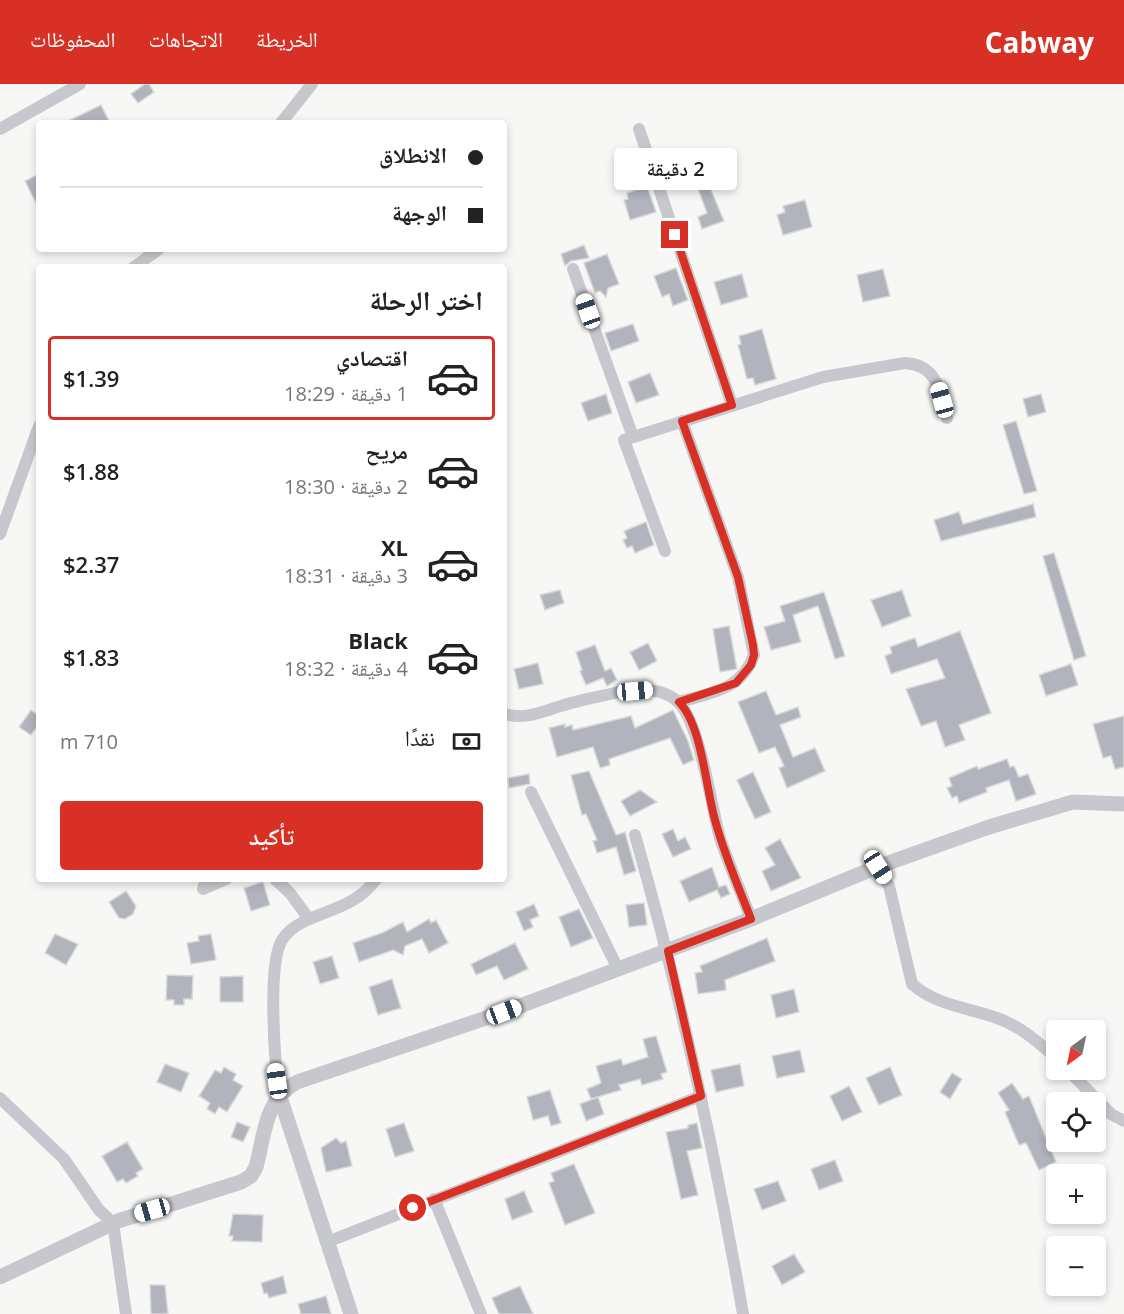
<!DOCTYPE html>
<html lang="ar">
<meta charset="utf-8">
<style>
body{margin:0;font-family:"Open Sans","Noto Naskh Arabic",sans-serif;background:#f6f6f6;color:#222;direction:rtl;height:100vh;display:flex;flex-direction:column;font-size:22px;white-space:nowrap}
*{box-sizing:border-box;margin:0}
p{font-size:20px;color:#767676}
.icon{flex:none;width:33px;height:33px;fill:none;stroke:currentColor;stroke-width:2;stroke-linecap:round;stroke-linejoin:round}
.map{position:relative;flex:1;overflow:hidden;direction:ltr}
.panel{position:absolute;left:36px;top:180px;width:471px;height:618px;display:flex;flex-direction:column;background:#fff;border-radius:6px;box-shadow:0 3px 9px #0003;direction:rtl}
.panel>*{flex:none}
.guide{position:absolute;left:36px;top:36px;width:471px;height:132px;border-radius:6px;box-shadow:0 3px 9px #0003;direction:rtl;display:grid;align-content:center;height:132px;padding:0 24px;background:#fff}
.needle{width:39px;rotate:213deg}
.fabs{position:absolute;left:1046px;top:936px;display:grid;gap:12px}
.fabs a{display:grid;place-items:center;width:60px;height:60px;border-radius:6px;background:#fff;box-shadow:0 3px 9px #0003;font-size:30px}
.end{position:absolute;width:27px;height:27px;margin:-14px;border:8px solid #d93025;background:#fff;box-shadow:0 0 0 3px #fff}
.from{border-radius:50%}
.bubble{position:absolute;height:42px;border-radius:6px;background:#fff;box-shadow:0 3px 9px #0003;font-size:20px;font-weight:600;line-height:42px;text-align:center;direction:rtl}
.car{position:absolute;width:18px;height:36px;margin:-18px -9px;border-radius:8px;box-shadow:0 0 4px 2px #0007;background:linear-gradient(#fff 24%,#345 0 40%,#fff 0 76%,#345 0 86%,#fff 0)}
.guide b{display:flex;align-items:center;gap:21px;height:57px;font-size:22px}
.guide b+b{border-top:2px solid #e0e0e0}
.guide i{width:15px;height:15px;background:#222}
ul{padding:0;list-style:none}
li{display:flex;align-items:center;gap:18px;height:84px;margin:0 12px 9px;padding:0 12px;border:3px solid transparent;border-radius:6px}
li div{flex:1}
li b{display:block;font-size:22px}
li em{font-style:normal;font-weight:600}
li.active{border-color:#d93025}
li>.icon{width:54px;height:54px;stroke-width:1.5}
h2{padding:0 24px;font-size:27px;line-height:72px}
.pay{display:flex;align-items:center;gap:15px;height:66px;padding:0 24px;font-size:22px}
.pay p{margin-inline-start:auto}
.button{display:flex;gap:12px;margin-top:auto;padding:12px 24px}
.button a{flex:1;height:69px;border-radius:6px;background:#d93025;color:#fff;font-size:24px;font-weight:600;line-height:69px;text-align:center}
header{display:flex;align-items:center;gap:36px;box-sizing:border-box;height:84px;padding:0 30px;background:#d93025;color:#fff}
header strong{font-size:28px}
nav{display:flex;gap:33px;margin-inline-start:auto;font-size:21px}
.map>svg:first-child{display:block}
</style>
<header>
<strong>Cabway</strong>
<nav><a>الخريطة</a><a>الاتجاهات</a><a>المحفوظات</a></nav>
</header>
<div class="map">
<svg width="1124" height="1230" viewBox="0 0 1124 1230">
<rect width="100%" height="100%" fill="#f7f8f6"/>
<g fill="#b1b3bd" stroke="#d9dad8" stroke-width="1.5">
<polygon points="145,0 149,0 154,8 138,19 131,10"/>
<polygon points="101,21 110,39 64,39"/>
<polygon points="39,90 39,125 25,97"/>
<polygon points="709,101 724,137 702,145 698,133 707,129 698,105"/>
<polygon points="647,102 656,128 630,136 624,116 628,115 627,109"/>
<polygon points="805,116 812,143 783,151 777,131 785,128 783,122"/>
<polygon points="584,161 589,174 571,177 565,182 561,170"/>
<polygon points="607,170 619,200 608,204 606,213 600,207 595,209 584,179"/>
<polygon points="676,184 688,216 673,222 669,210 662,213 654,192"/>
<polygon points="883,185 890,212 863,218 857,191"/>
<polygon points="742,190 748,213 721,221 714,198"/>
<polygon points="633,240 639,257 611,267 605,249"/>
<polygon points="762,245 776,295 755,301 753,294 747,295 738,261 741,260 739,252"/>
<polygon points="650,289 659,311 636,319 628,298"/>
<polygon points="606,310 612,329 588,337 581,319"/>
<polygon points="1041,310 1046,328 1028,333 1023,315"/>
<polygon points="1016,337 1037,407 1024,410 1003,341"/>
<polygon points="1033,420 1036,433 941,457 934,436 959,428 963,440"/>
<polygon points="646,438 654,461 635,469 632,462 627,464 623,456 627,454 624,447"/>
<polygon points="1054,469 1086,572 1074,576 1043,472"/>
<polygon points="560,506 564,519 545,526 540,511"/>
<polygon points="902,506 911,532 882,543 871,516"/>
<polygon points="824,508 845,572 835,575 818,522 793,531 801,558 771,566 764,543 785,537 780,522"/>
<polygon points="729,542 737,585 720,588 713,545"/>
<polygon points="960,547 991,629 959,641 965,656 945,663 936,637 921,642 906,605 945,594 937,575 891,590 885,572 892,569 890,563 906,557 915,554 918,563"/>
<polygon points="648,559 657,577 639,586 630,568"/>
<polygon points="595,561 605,587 611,584 617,596 607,602 603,594 586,601 580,587 582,586 576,568"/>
<polygon points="538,579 543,600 519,605 514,585"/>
<polygon points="1071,580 1078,601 1046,612 1039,591"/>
<polygon points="766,607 776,631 798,623 801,633 780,641 793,673 815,664 825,687 787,704 779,684 784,682 775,663 759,669 738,618"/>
<polygon points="31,626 39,632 39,640 31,651 19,643"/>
<polygon points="673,626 688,657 694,676 683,681 670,654 609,675 610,681 600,684 593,663 557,673 549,644 565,640 565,643 572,641 573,646 631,632 635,644"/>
<polygon points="1124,632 1124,683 1115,685 1111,672 1103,674 1093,640"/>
<polygon points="1007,675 1010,683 1014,682 1019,693 1028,690 1036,710 1016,717 1009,696 986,704 987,708 959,719 957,712 952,714 947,704 952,702 949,694 977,682 978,685"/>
<polygon points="589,687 616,751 625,748 636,787 624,791 616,763 597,769 593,757 597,756 586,730 582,731 571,691"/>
<polygon points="753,688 771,728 755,735 737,696"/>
<polygon points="529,690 530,700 509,704 508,694"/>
<polygon points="640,706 657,718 630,732 621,717"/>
<polygon points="673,745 678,757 685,753 691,765 673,773 662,750"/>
<polygon points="780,755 801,794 771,807 762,787 775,781 765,764"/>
<polygon points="712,783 719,803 726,801 730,810 721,814 717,806 689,818 680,797"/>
<polygon points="263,798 270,821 251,827 244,804"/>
<polygon points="126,807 136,822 133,830 125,835 119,834 109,818"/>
<polygon points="644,819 647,841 629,843 626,821"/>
<polygon points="534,820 539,832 530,836 533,843 524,847 516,828"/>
<polygon points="579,825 593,854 571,863 559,833"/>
<polygon points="429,835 431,839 436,836 448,859 429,869 422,855 405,862 403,871 393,866 359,878 353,859 382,849 403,838 407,848"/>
<polygon points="55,850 78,860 66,881 45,869"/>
<polygon points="211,850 216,876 191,880 187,859 199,857 198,852"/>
<polygon points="767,854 775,877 725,896 726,906 698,910 695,889 702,888 700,882"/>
<polygon points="515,859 528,885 504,896 497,882 476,891 471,880"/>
<polygon points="332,872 339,894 320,900 313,878"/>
<polygon points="167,891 193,892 192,915 184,915 184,921 174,921 174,916 166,916"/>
<polygon points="243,892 243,918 220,918 220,893"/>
<polygon points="392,895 401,924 378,931 369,903"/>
<polygon points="794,905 799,928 776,934 771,911"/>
<polygon points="656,952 667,988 661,990 663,995 642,1001 640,995 619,1001 621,1006 591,1015 587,1005 601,999 596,982 621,975 623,981 648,973 643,955"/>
<polygon points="800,966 805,988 777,994 772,972"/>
<polygon points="165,980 189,989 181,1008 157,998"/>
<polygon points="740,980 744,1002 716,1008 711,986"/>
<polygon points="224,983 236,990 233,996 243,1002 227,1028 219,1023 215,1030 207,1025 210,1019 199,1012 215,986 221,989"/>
<polygon points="890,983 902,1011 879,1021 866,994"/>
<polygon points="952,989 962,995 950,1015 940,1008"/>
<polygon points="1012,999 1023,1015 1029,1012 1056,1078 1039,1086 1026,1059 1019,1061 1005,1028 1009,1026 998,1009"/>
<polygon points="849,1002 862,1028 842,1037 830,1012"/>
<polygon points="550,1006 561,1039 551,1042 548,1032 533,1036 527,1013"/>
<polygon points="598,1013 604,1030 586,1037 580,1020"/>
<polygon points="237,1038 250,1043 243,1058 231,1053"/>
<polygon points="404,1039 414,1067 395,1073 386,1045"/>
<polygon points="697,1039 702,1064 687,1067 698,1111 681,1115 666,1048 688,1044 688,1041"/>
<polygon points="336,1054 341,1059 346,1057 352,1082 326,1088 321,1064"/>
<polygon points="127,1058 143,1085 136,1089 138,1092 126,1099 123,1095 117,1098 102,1072"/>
<polygon points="835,1076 843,1097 819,1106 811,1085"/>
<polygon points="574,1080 595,1129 565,1141 549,1099 554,1097 551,1089"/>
<polygon points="778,1097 786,1117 762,1126 754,1105"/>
<polygon points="524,1107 533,1128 512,1136 505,1115"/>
<polygon points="233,1130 263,1131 262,1158 232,1157 233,1152 229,1152"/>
<polygon points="794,1170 805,1188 782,1201 772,1182"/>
<polygon points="283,1192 287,1209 269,1214 267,1209 264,1210 261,1199"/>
<polygon points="150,1201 165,1201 168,1230 151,1230"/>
<polygon points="520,1202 533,1230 499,1230 492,1214"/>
<polygon points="326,1212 331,1230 301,1230 298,1220"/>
</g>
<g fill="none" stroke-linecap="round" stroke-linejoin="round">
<g stroke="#c6c8cd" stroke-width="12">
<polyline points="281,39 312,0"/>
<polyline points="0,45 80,0"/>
<polyline points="639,45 732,321"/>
<polyline points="134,183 159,165"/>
<polyline points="573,185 633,353"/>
<polyline points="0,450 39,342"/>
<path d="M665 467 624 356 823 293 905 279C938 281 940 308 947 334"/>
<path d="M679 618C710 609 742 606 754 571L738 493 682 337"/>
<path d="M504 630C526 636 541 628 561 622 579 616 597 613 615 609 634 605 660 603 676 616 700 635 711 723 720 754 729 781 741 808 751 835"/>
<polyline points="531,708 618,885"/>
<path d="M635 751C680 909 715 1068 743 1230"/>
<path d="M877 783 889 802 912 900C936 921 965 923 994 933 1019 941 1037 957 1056 974"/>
<polyline points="206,795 203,805 226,795"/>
<polyline points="275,795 290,809 309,835"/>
<polyline points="1068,986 1111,1030 1124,1037"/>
<path d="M279 1010C275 979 267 881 282 856 287 848 295 842 303 838 330 825 358 821 376 795"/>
<polyline points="0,1014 64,1075 99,1126 113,1139 126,1230"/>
<polyline points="434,1115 481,1230"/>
<polyline points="327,1158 701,1012"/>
</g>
<g stroke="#c6c8cd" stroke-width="15">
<polyline points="279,1010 351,1230"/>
<path d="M0 1193 118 1137 241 1098 251 1092 256 1083C265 1050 264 1016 297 998L504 928 751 835 877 783 989 743 1073 718 1124 720"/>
</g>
</g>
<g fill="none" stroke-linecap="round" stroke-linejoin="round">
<path stroke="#d93025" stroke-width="8" d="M413 1124 701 1012 668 867 751 835C738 802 724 770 715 736 706 705 702 641 679 618L736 599 751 581 754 571 753 561 738 493 682 337 732 321 675 151"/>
</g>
</svg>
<div class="fabs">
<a><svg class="needle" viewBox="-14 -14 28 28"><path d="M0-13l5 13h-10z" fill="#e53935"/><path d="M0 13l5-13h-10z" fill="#767676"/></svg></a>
<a><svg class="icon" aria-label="locate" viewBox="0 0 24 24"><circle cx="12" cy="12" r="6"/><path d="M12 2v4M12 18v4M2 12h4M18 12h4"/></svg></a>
<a>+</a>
<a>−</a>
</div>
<i class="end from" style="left:413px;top:1124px"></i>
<i class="end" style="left:675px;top:151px"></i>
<div class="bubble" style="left:614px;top:64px;width:123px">2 دقيقة</div>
<i class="car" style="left:588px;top:227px;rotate:340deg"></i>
<i class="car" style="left:942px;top:316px;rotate:344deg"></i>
<i class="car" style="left:635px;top:607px;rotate:85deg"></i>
<i class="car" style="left:878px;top:783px;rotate:147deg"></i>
<i class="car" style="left:504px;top:928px;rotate:69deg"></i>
<i class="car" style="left:277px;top:997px;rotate:352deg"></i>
<i class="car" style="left:152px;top:1126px;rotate:254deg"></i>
<div class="guide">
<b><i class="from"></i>الانطلاق</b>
<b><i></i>الوجهة</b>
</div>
<section class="panel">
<h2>اختر الرحلة</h2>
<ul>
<li class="active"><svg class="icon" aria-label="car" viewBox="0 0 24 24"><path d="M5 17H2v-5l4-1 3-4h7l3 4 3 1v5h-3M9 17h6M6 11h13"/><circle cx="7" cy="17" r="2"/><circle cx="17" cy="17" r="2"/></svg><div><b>اقتصادي</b><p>1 دقيقة · 18:29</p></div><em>$1.39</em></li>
<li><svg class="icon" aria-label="car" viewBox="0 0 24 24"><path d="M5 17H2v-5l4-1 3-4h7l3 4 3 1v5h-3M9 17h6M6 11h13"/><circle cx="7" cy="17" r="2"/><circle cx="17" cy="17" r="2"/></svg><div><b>مريح</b><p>2 دقيقة · 18:30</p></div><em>$1.88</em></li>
<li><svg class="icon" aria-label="car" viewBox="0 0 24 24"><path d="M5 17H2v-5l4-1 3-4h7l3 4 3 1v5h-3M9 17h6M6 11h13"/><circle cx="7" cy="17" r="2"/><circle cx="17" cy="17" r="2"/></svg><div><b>XL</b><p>3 دقيقة · 18:31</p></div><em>$2.37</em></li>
<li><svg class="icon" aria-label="car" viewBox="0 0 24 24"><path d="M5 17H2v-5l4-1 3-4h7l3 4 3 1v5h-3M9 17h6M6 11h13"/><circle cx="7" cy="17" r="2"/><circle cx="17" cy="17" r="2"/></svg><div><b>Black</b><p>4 دقيقة · 18:32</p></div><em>$1.83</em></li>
</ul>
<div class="pay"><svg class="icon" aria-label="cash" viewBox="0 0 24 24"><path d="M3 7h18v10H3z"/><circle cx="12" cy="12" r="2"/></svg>نقدًا<p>710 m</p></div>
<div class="button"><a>تأكيد</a></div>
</section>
</div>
